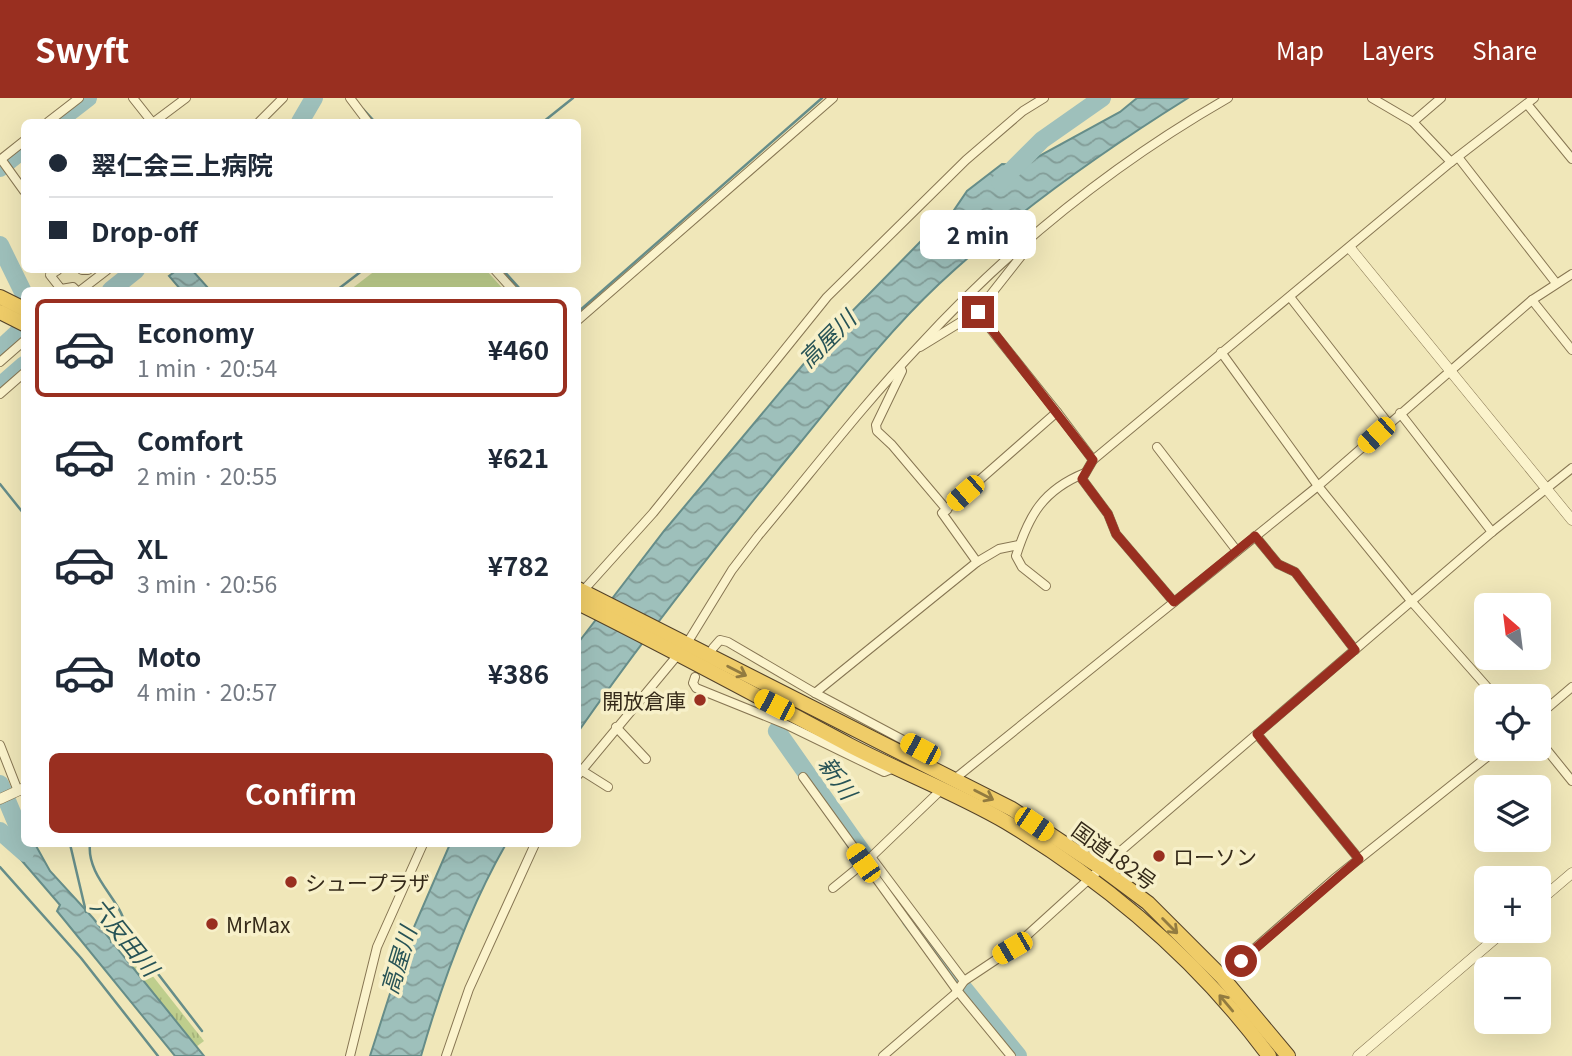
<!DOCTYPE html>
<meta charset="utf-8">
<style>
body{margin:0;font-family:Georgia,"Noto Sans JP",serif;background:#f6f6f7;color:#1f2937;height:100vh;display:flex;flex-direction:column;font-size:26px;white-space:nowrap}
*{box-sizing:border-box;margin:0}
p{font-size:23px;color:#747a83}
.icon{flex:none;width:38px;height:38px;fill:none;stroke:currentColor;stroke-width:2;stroke-linecap:round;stroke-linejoin:round}
.map{position:relative;flex:1;overflow:hidden}
.panel{position:absolute;left:21px;top:189px;width:560px;height:560px;display:flex;flex-direction:column;background:#fff;border-radius:10px;box-shadow:0 7px 28px #0002}
.panel>*{flex:none}
.top-card{position:absolute;left:21px;top:21px;width:560px;height:154px;border-radius:10px;box-shadow:0 7px 28px #0002;display:grid;align-content:center;height:154px;padding:0 28px;background:#fff}
.needle{width:46px;rotate:332deg}
.controls{position:absolute;left:1474px;top:495px;display:grid;gap:14px}
.controls a{display:grid;place-items:center;width:77px;height:77px;border-radius:10px;background:#fff;box-shadow:0 7px 28px #0002;font-size:35px}
.end{position:absolute;width:32px;height:32px;margin:-16px;border:9px solid #992f20;background:#fff;box-shadow:0 0 0 4px #fff}
.from{border-radius:50%}
.bubble{position:absolute;height:49px;border-radius:10px;background:#fff;box-shadow:0 7px 28px #0002;font-size:23px;font-weight:700;line-height:49px;text-align:center}
.car{position:absolute;width:21px;height:42px;margin:-21px -10px;border-radius:9px;box-shadow:0 0 5px 2px #0007;background:linear-gradient(#f5c518 24%,#345 0 40%,#f5c518 0 76%,#345 0 86%,#f5c518 0)}
.top-card b{display:flex;align-items:center;gap:24px;height:66px;font-size:26px}
.top-card b+b{border-top:2px solid #e0e1e3}
.top-card i{width:18px;height:18px;background:#1f2937}
ul{padding:12px 0 0;list-style:none}
li{display:flex;align-items:center;gap:21px;height:98px;margin:0 14px 10px;padding:0 14px;border:4px solid transparent;border-radius:10px}
li div{flex:1}
li b{display:block;font-size:26px}
li em{font-style:normal;font-weight:700}
li.current{border-color:#992f20}
li>.icon{width:63px;height:63px;stroke-width:1.5}
.action{display:flex;gap:14px;margin-top:auto;padding:14px 28px}
.action a{flex:1;height:80px;border-radius:10px;background:#992f20;color:#fff;font-size:28px;font-weight:700;line-height:80px;text-align:center}
header{display:flex;align-items:center;gap:42px;box-sizing:border-box;height:98px;padding:0 35px;background:#992f20;color:#fff}
header strong{font-size:33px}
nav{display:flex;gap:38px;margin-inline-start:auto;font-size:24px}
.map>svg:first-child{display:block}
</style>
<header>
<strong>Swyft</strong>
<nav><a>Map</a><a>Layers</a><a>Share</a></nav>
</header>
<div class="map">
<svg width="1572" height="958" viewBox="0 0 1572 958">
<defs>
<pattern id="grass-tufts" width="24" height="20" patternUnits="userSpaceOnUse" patternTransform="scale(1.75)"><rect width="24" height="20" fill="#bece8d"/><path d="M3 7l-1-3M5 7V3M7 7l1-3M15 17l-1-3M17 17v-4M19 17l1-3" fill="none" stroke="#a4b179"/></pattern>
<pattern id="water-waves" width="16" height="10" patternUnits="userSpaceOnUse" patternTransform="scale(1.75)"><rect width="16" height="10" fill="#9ec0bb"/><path d="M0 5q4-4 8 0t8 0" fill="none" stroke="#829c97"/></pattern>
</defs>
<rect width="100%" height="100%" fill="#f0e7b9"/>
<polygon fill="url(#grass-tufts)" points="122,839 204,943 196,949 113,845"/>
<polygon fill="#bece8d" points="376,172 486,172 504,192 350,192"/>
<g fill="url(#water-waves)" stroke="#668d89" stroke-width="2">
<path d="M1137 0H1188C1100 55 1015 115 939 186 888 234 844 291 800 345 723 439 647 535 578 634V545L664 433 822 244 921 143 952 115 967 93 1002 66 1023 67 1120 14Z"/>
<polygon points="177,172 192,172 209,191 181,192 169,178"/>
<polygon points="24,725 24,746 35,746 50,773 93,820 204,958 175,958 57,813 60,807 4,742"/>
<path d="M450 746H506C468 812 442 885 421 958H370L404 852Z"/>
</g>
<g fill="none" stroke-linecap="round" stroke-linejoin="round">
<g stroke="#668d89" stroke-width="2.5">
<polyline points="363,11 375,24"/>
<polyline points="543,24 573,0"/>
<polyline points="503,172 521,192"/>
<polyline points="337,192 363,172"/>
<polyline points="578,214 822,0"/>
<polyline points="0,386 24,416"/>
<polyline points="70,746 86,814"/>
<path d="M90 746C86 781 128 807 125 833L202 933"/>
<polyline points="0,769 81,860 158,958"/>
<polyline points="111,844 125,833"/>
</g>
<g stroke="#9ec0bb" stroke-width="18">
<polyline points="57,24 88,0"/>
<polyline points="300,24 314,0"/>
<polyline points="0,70 24,51"/>
<polyline points="1000,84 1042,42 1102,0"/>
<polyline points="0,147 24,196"/>
<polyline points="111,192 136,172"/>
<polyline points="0,251 24,229"/>
<polyline points="0,288 24,267"/>
<polyline points="780,629 777,633 864,757"/>
<polyline points="0,686 24,743"/>
<polyline points="0,733 25,755"/>
<polyline points="910,821 958,883"/>
<polyline points="964,891 1018,958"/>
</g>
<g stroke="#877653" stroke-width="10">
<g id="minor">
<polyline points="133,0 152,24"/>
<polyline points="350,0 368,24"/>
<polyline points="1372,0 1413,24 1451,64"/>
<polyline points="1527,6 1572,61"/>
<polyline points="48,24 79,0"/>
<polyline points="154,24 186,0"/>
<polyline points="259,24 283,0"/>
<polyline points="1413,24 1441,0"/>
<polyline points="1458,59 1556,185"/>
<polyline points="1,61 24,93"/>
<polyline points="0,62 24,43"/>
<polyline points="58,172 50,177 61,191 73,189 76,192"/>
<polyline points="82,172 88,172"/>
<polyline points="495,172 513,192"/>
<polyline points="81,192 107,172"/>
<polyline points="1290,199 1388,325"/>
<polyline points="1532,202 1572,252"/>
<polyline points="977,214 1057,314"/>
<polyline points="578,222 833,0"/>
<polyline points="920,249 977,214 1029,148"/>
<polyline points="1221,254 1318,388 1412,504 1495,598"/>
<polyline points="0,264 24,243"/>
<polyline points="900,269 902,273 876,327 877,333 892,347 947,412"/>
<polyline points="0,296 24,275"/>
<polyline points="1400,315 1492,434"/>
<polyline points="1157,349 1237,453"/>
<polyline points="1093,362 1082,381 1108,416 1116,436 1174,504"/>
<polyline points="1255,438 1278,466 1295,474 1355,552"/>
<polyline points="1019,447 999,451 977,464 942,415 1057,314 1093,362 1451,64 1534,0"/>
<path d="M1046 488 1022 469 1016 458C1029 417 1043 392 1085 375"/>
<polyline points="581,495 653,415 827,199 966,62 1023,13 1044,0"/>
<polyline points="713,550 720,542 728,544 815,595 920,651 925,667"/>
<polyline points="695,579 693,585 696,590 785,626 884,674 894,670"/>
<polyline points="815,595 977,464"/>
<polyline points="1538,618 1572,589"/>
<polyline points="616,629 646,661"/>
<polyline points="1257,636 1359,761"/>
<polyline points="1538,641 1572,683"/>
<polyline points="0,647 18,693"/>
<polyline points="581,672 608,689"/>
<path d="M578 677 686 547 732 472 758 438C811 375 862 308 919 248 1008 151 1113 66 1228 0"/>
<polyline points="803,679 956,891 1011,958"/>
<polyline points="952,683 1318,388 1532,202 1572,176"/>
<polyline points="871,759 964,883"/>
<polyline points="833,790 871,759 942,691"/>
<polyline points="1222,879 1334,781 1497,651"/>
<polyline points="350,958 377,849 423,746"/>
<polyline points="446,958 469,891 535,746"/>
<polyline points="883,958 955,896 964,883 1012,851 1109,763 1492,434 1572,370"/>
</g>
</g>
<g stroke="#877653" stroke-width="11">
<g id="tertiary">
<polyline points="1350,150 1572,422"/>
<polyline points="0,701 24,690"/>
<polyline points="1538,804 1572,775"/>
<polyline points="1358,958 1504,833"/>
</g>
</g>
<g stroke="#544228" stroke-width="16">
<g id="trunk">
<polyline points="0,199 24,211"/>
<polyline points="0,214 24,226"/>
<polyline points="578,491 1012,711 1101,770 1148,805 1222,879 1288,958"/>
<path d="M578 505C669 550 759 599 849 647 901 674 956 695 1006 724 1107 785 1199 863 1269 958"/>
</g>
</g>
<use href="#minor" stroke="#fbf3cc" stroke-width="8"/>
<use href="#tertiary" stroke="#fbf3cc" stroke-width="10"/>
<use href="#trunk" stroke="#efcc68" stroke-width="14"/>
</g>
<defs><path id="oneway-shaft" d="M-6 0H5M1.5-3L5.5 0L1.5 3" fill="none" stroke-width="1.6" stroke-linecap="round" stroke-linejoin="round" transform="scale(1.75)"/></defs>
<g stroke="#927b40">
<use href="#oneway-shaft" transform="translate(737 573) rotate(27)"/>
<use href="#oneway-shaft" transform="translate(984 697) rotate(27)"/>
<use href="#oneway-shaft" transform="translate(1170 828) rotate(45)"/>
<use href="#oneway-shaft" transform="translate(1226 905) rotate(-130)"/>
</g>
<g fill="none" stroke-linecap="round" stroke-linejoin="round">
<polyline stroke="#992f20" stroke-width="9" points="978,214 1093,362 1082,381 1108,416 1116,436 1174,504 1255,438 1278,466 1295,474 1355,552 1257,636 1359,761 1241,863"/>
</g>
<g fill="#992f20" stroke="#f7f0c9" stroke-width="2.5">
<circle cx="700" cy="602" r="7"/>
<circle cx="1159" cy="758" r="7"/>
<circle cx="291" cy="784" r="7"/>
<circle cx="212" cy="826" r="7"/>
</g>
<g text-anchor="middle" dominant-baseline="central" stroke-width="7" stroke-linejoin="round" paint-order="stroke">
<g font-size="21" fill="#352a19" stroke="#f7f0c9" text-anchor="start">
<text x="686" y="602" text-anchor="end">開放倉庫</text>
<text x="1173" y="758">ローソン</text>
<text x="305" y="784">シュープラザ</text>
<text x="226" y="826">MrMax</text>
</g>
<g font-size="21" fill="#352a19" stroke="#f7f0c9">
<text transform="translate(1115 757) rotate(36)">国道182号</text>
</g>
<g font-size="23" font-style="italic" fill="#275356" stroke="#f7f0c9">
<text transform="translate(826 240) rotate(-45)">高屋川</text>
<text transform="translate(839 679) rotate(55)">新川</text>
<text transform="translate(126 838) rotate(51)">六反田川</text>
<text transform="translate(397 862) rotate(-73)">高屋川</text>
</g>
</g>
</svg>
<div class="controls">
<a><svg class="needle" viewBox="-14 -14 28 28"><path d="M0-13l5 13h-10z" fill="#e53935"/><path d="M0 13l5-13h-10z" fill="#747a83"/></svg></a>
<a><svg class="icon" aria-label="locate" viewBox="0 0 24 24"><circle cx="12" cy="12" r="6"/><path d="M12 2v4M12 18v4M2 12h4M18 12h4"/></svg></a>
<a><svg class="icon" aria-label="layers" viewBox="0 0 24 24"><path d="M12 4l9 5-9 5-9-5zM3 14l9 5 9-5"/></svg></a>
<a>+</a>
<a>−</a>
</div>
<i class="end from" style="left:1241px;top:863px"></i>
<i class="end" style="left:978px;top:214px"></i>
<div class="bubble" style="left:920px;top:112px;width:116px">2 min</div>
<i class="car" style="left:1376px;top:337px;rotate:228deg"></i>
<i class="car" style="left:965px;top:395px;rotate:229deg"></i>
<i class="car" style="left:774px;top:607px;rotate:297deg"></i>
<i class="car" style="left:920px;top:651px;rotate:298deg"></i>
<i class="car" style="left:1034px;top:726px;rotate:124deg"></i>
<i class="car" style="left:863px;top:765px;rotate:325deg"></i>
<i class="car" style="left:1012px;top:850px;rotate:240deg"></i>
<div class="top-card">
<b><i class="from"></i>翠仁会三上病院</b>
<b><i></i>Drop-off</b>
</div>
<section class="panel">
<ul>
<li class="current"><svg class="icon" aria-label="car" viewBox="0 0 24 24"><path d="M5 17H2v-5l4-1 3-4h7l3 4 3 1v5h-3M9 17h6M6 11h13"/><circle cx="7" cy="17" r="2"/><circle cx="17" cy="17" r="2"/></svg><div><b>Economy</b><p>1 min · 20:54</p></div><em>¥460</em></li>
<li><svg class="icon" aria-label="car" viewBox="0 0 24 24"><path d="M5 17H2v-5l4-1 3-4h7l3 4 3 1v5h-3M9 17h6M6 11h13"/><circle cx="7" cy="17" r="2"/><circle cx="17" cy="17" r="2"/></svg><div><b>Comfort</b><p>2 min · 20:55</p></div><em>¥621</em></li>
<li><svg class="icon" aria-label="car" viewBox="0 0 24 24"><path d="M5 17H2v-5l4-1 3-4h7l3 4 3 1v5h-3M9 17h6M6 11h13"/><circle cx="7" cy="17" r="2"/><circle cx="17" cy="17" r="2"/></svg><div><b>XL</b><p>3 min · 20:56</p></div><em>¥782</em></li>
<li><svg class="icon" aria-label="car" viewBox="0 0 24 24"><path d="M5 17H2v-5l4-1 3-4h7l3 4 3 1v5h-3M9 17h6M6 11h13"/><circle cx="7" cy="17" r="2"/><circle cx="17" cy="17" r="2"/></svg><div><b>Moto</b><p>4 min · 20:57</p></div><em>¥386</em></li>
</ul>
<div class="action"><a>Confirm</a></div>
</section>
</div>
